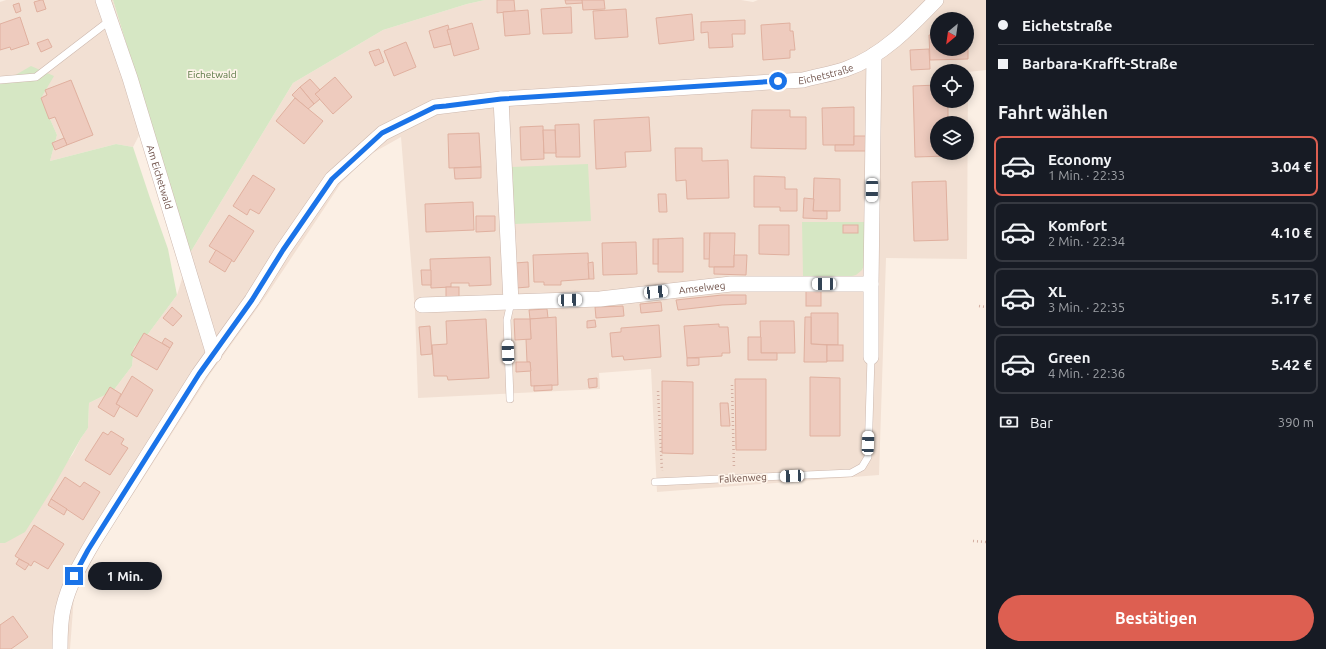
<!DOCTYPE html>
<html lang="de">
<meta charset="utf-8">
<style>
body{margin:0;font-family:Ubuntu,sans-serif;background:#20242c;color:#f1f3f6;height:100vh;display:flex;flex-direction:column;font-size:15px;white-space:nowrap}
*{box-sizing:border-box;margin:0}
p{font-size:13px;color:#9ea1a6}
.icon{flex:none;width:22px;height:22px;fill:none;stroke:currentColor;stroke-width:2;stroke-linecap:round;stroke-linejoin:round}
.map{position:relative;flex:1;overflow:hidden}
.sheet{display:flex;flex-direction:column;background:#171b24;width:340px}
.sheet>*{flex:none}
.guide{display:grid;align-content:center;height:88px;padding:0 12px;background:#171b24}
.needle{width:26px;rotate:209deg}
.buttons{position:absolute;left:930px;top:12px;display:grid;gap:8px}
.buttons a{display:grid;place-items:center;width:44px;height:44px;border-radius:50%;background:#171b24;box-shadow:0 2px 10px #0003;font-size:20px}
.end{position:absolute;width:18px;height:18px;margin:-9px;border:5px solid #1a73e8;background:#fff;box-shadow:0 0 0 2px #fff}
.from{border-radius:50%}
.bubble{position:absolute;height:28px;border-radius:14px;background:#171b24;box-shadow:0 2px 10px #0003;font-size:13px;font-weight:700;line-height:28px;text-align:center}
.car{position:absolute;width:12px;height:24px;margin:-12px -6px;border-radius:5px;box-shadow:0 0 3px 1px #0007;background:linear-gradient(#fff 24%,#345 0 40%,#fff 0 76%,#345 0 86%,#fff 0)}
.guide b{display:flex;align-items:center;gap:14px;height:38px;font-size:15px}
.guide b+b{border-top:1px solid #363941}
.guide i{width:10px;height:10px;background:#f1f3f6}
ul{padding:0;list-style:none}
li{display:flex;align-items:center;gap:12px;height:60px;margin:0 8px 6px;padding:0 4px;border:2px solid #363941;border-radius:8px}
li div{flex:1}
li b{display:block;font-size:15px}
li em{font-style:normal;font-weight:700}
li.active{border-color:#dd5f51}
li>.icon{width:36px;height:36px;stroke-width:1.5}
h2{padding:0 12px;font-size:18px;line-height:48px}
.pay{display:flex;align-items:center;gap:10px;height:44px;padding:0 12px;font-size:15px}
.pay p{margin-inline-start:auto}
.action{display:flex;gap:8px;margin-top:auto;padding:8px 12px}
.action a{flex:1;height:46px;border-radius:24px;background:#dd5f51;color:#fff;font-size:16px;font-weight:700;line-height:46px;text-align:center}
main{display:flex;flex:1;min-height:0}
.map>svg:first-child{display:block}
</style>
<main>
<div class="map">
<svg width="986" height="649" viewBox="0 0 986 649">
<rect width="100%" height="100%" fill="#fbefe4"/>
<g fill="#f2e0d3" fill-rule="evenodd">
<polygon points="6,0 113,0 148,118 133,147 116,144 50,161 57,135 41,98 0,84 0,2"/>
<path d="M485 0H741L753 2 758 0H986V70L968 72 967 259 886 258 879 475 657 492 651 369 599 373 600 389 418 398 415 311 401 137 369 155 341 183 266 296 210 374 137 488 100 544 74 596 70 649H0V543H5L73 454 81 438 88 428 89 403 113 391 132 366 134 347 148 334 177 295 190 253 293 83 383 30 467 4ZM937 19H967V49H937ZM937 71H967V101H937ZM937 123H967V153H937Z"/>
</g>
<g fill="#d6e7c4">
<polygon points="113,0 485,0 467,4 383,30 293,83 190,253"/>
<polygon points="31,66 54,76 41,98 57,135 50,161 116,144 133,147 150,198 168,249 177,295 148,334 134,347 132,366 113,391 89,403 88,428 81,438 51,491 36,515 25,532 5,543 0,543 0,84"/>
<polygon points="588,164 591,221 514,224 512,167"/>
<polygon points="802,222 866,222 866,261 862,270 856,275 848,277 803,276"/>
</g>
<g fill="#eecbbe" stroke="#e0b09f">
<polygon points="41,0 43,0 46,9 37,12 34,2"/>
<polygon points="497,0 514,0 515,11 497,13"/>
<polygon points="565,0 582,0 583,3 566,4"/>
<polygon points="582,0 604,0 605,9 583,10"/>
<polygon points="19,3 21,11 16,13 13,5"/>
<polygon points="571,7 572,33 543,34 541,9"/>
<polygon points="626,9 628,37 595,39 593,11"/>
<polygon points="528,10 530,34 505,36 503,12"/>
<polygon points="692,14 694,40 659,44 656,18"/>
<polygon points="20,17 29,44 11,50 10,47 0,50 0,24"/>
<polygon points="745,20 745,34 732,34 733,47 709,48 708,32 701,33 701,22"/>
<polygon points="472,23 479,49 454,56 447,30"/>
<polygon points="790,23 790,31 793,31 795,50 790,50 790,58 763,60 761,25"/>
<polygon points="448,25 449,29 447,30 451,44 434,48 429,31"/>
<polygon points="929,35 937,35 937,49 967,49 968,47 968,59 930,60"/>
<polygon points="48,39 52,47 41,52 37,43"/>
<polygon points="406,42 416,67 394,76 384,51"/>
<polygon points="379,49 384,62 375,66 369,52"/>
<polygon points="929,49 930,69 911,70 910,50"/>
<polygon points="335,77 352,97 333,114 315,94"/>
<polygon points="310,79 320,90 315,94 320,99 314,104 300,87"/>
<polygon points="71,80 93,135 67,145 55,117 49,119 41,98 47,95 45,90"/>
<polygon points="937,85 937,101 948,101 948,123 937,123 937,153 949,153 949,156 915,157 913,86"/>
<polygon points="300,87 314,104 308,109 292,95"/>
<polygon points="295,98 323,121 304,144 276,121"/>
<polygon points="854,107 854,145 823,145 822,108"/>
<polygon points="752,110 790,110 790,117 806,117 806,149 751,148"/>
<polygon points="649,117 651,151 625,152 626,167 596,169 594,120"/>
<polygon points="579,124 580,157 556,157 555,125"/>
<polygon points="543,126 544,159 521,160 520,127"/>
<polygon points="543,130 555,130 556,153 544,153"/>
<polygon points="479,133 481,167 449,168 448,134"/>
<polygon points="854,136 867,136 867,151 835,151 835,145 854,145"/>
<polygon points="64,138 67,145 55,150 52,143"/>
<polygon points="675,148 702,148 702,161 728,160 729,198 687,199 686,180 676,181"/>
<polygon points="481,167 481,178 455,179 454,168"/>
<polygon points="253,175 275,189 259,214 250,209 247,215 233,206"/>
<polygon points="754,176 785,177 785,189 797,189 797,211 780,211 780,207 754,207"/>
<polygon points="814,178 840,179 840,211 813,211"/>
<polygon points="946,181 948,240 914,241 912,182"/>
<polygon points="658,194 666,194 667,212 659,212"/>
<polygon points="804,198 814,199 813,211 827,211 827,219 803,218"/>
<polygon points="473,202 474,230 426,232 425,204"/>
<polygon points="229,215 254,231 234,262 209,246"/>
<polygon points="476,216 495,216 495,231 476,232"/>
<polygon points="759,225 789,225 789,255 759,254"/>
<rect x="843" y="225" width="15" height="8"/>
<rect x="704" y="233" width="6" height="26"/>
<polygon points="710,233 735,233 734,267 709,267"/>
<polygon points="683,238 683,272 658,272 658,239"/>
<rect x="653" y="239" width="5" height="25"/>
<polygon points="636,242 637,274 603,275 602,243"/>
<polygon points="216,250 232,260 225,272 209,262"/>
<polygon points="588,253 589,279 561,281 561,285 544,285 544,282 534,282 533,255"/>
<polygon points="734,255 747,255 746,275 714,274 714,267 734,267"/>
<polygon points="490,257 491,285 469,286 469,283 451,283 451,287 431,288 430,259"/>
<polygon points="528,262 529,287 516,288 515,263"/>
<polygon points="593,262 594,279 589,279 588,263"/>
<polygon points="421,270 431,270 431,285 422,285"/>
<rect x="446" y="287" width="13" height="12"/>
<rect x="806" y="291" width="15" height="15"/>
<polygon points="722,295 746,295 746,304 722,305 678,310 676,300"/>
<polygon points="661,302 662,311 641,313 640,304"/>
<polygon points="623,306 624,316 596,318 595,307"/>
<polygon points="172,307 182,316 173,326 163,318"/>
<polygon points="547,309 548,318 530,319 529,310"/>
<polygon points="811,313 838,313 838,345 811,344"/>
<polygon points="556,317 558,385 531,386 530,362 527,362 526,339 531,339 530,319"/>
<polygon points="805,317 811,317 811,344 827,345 827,362 804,362"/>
<polygon points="486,319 489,378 448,380 447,376 434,376 432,345 447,344 446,321"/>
<polygon points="514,319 530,319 531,339 515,340"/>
<polygon points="595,320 596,327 587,328 587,321"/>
<polygon points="760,321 794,321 795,353 761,353"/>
<polygon points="719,324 719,327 728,327 730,353 722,353 722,356 687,358 684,326"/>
<polygon points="659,325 661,357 624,360 623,356 612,357 610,333 621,332 621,328"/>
<polygon points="430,326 432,354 421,355 419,327"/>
<polygon points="144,333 170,348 157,370 131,355"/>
<polygon points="748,337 761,337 761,353 777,353 777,360 748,360"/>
<polygon points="165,338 173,343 170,348 162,343"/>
<rect x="827" y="345" width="16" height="16"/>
<polygon points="687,358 699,358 699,365 687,366"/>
<polygon points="516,362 530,362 531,371 516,372"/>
<polygon points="132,376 153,390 137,417 116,404"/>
<polygon points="810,377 840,378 840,436 810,436"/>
<polygon points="597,378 597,387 589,388 588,379"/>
<polygon points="735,379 766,379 766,450 736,450"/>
<polygon points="662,381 693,382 693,454 662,453"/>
<polygon points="552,385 552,390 534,391 534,386"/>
<polygon points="110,387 121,394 116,404 120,406 114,417 98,407"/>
<polygon points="720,403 728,403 730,426 721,426"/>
<polygon points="111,431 124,439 121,444 128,448 110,475 85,460 103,432 108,435"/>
<polygon points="65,477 80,487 84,482 100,492 83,520 51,499"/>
<polygon points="51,499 67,509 64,515 48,505"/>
<polygon points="34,525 64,544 48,569 34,561 31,566 15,556"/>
<polygon points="19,559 29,564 25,570 16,564"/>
<polygon points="13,616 28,637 11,649 0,649 0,625"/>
</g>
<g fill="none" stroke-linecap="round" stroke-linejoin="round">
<g stroke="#cdb8ae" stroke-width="8">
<g id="service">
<polyline points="0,80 36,77 109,21"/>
<polyline points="510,399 507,320 511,302"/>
<polyline points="655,482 851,473 862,467 868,457 871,357"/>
</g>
</g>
<g stroke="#cdb8ae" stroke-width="16">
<g id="minor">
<path id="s1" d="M103 0 130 78 214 355"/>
<path id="s2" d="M501 99 511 302 600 299 731 284H871"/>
<polyline points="422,305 511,302"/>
<polyline points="871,357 871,284 874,55"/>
<path id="s3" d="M60 649C60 636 60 622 63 609 69 583 82 561 95 539L199 374 252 300 283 250 332 179 383 133 435 107 501 99 803 80C817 76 832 74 846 69 881 57 910 27 936 0"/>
</g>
</g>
<g stroke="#d3aea1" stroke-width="2.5" stroke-dasharray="1 3" stroke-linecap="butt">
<polyline points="979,306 986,307"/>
<polyline points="732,385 734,469"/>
<polyline points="658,391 662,471"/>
<polyline points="973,541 986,542"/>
</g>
<use href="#service" stroke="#fff" stroke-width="7"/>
<use href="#minor" stroke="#fff" stroke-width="15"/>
</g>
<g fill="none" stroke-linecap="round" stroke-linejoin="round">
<polyline stroke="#1a73e8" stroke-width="5" points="74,576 88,550 199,374 252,300 283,250 332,179 382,133 435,107 446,106 501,99 778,81"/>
</g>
<g text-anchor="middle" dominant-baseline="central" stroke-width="3.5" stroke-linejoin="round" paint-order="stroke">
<g font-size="10" fill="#71544c" stroke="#fef4ea">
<text stroke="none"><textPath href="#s3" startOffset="1068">Eichetstraße</textPath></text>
<text stroke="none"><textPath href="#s1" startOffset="186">Am Eichetwald</textPath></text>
<text stroke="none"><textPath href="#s2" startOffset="395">Amselweg</textPath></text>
<text transform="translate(743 478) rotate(-3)">Falkenweg</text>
</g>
<g font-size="10" fill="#597744" stroke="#fef4ea">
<text x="212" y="74">Eichetwald</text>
</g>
</g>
</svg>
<div class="buttons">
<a><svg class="needle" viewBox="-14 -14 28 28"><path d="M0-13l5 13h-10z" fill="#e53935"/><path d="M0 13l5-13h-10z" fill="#9ea1a6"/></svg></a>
<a><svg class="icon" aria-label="locate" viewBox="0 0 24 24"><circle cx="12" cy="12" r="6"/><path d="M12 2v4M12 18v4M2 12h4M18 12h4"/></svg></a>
<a><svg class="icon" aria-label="layers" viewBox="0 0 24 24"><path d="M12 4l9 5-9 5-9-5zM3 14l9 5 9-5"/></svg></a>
</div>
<i class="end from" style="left:778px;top:81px"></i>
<i class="end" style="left:74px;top:576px"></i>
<div class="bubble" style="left:88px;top:562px;width:74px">1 Min.</div>
<i class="car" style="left:872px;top:190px;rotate:181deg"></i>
<i class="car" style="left:824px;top:284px;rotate:270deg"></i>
<i class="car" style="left:656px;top:292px;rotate:84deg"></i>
<i class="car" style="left:570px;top:300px;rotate:88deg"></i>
<i class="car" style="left:508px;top:352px;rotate:358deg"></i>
<i class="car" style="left:868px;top:443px;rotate:2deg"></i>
<i class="car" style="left:792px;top:476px;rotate:267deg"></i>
</div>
<section class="sheet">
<div class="guide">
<b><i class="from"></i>Eichetstraße</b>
<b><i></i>Barbara-Krafft-Straße</b>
</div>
<h2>Fahrt wählen</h2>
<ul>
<li class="active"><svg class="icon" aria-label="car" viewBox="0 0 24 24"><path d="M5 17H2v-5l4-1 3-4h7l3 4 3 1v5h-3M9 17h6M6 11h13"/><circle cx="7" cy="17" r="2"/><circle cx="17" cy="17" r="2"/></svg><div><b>Economy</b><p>1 Min. · 22:33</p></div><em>3.04 €</em></li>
<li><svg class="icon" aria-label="car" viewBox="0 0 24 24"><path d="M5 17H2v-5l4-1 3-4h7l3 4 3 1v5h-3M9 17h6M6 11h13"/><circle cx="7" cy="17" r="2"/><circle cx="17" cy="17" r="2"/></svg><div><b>Komfort</b><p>2 Min. · 22:34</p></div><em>4.10 €</em></li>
<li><svg class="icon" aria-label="car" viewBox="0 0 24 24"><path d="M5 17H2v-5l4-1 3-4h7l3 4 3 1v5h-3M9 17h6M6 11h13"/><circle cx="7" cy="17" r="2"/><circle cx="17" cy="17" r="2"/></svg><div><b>XL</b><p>3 Min. · 22:35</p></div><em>5.17 €</em></li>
<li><svg class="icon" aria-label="car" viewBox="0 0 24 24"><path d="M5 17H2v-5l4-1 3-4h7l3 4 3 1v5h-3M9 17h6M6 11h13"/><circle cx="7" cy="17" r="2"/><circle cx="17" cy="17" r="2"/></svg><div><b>Green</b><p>4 Min. · 22:36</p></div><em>5.42 €</em></li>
</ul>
<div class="pay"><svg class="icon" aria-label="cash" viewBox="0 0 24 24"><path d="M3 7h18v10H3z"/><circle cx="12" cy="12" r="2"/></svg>Bar<p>390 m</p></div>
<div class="action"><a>Bestätigen</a></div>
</section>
</main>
